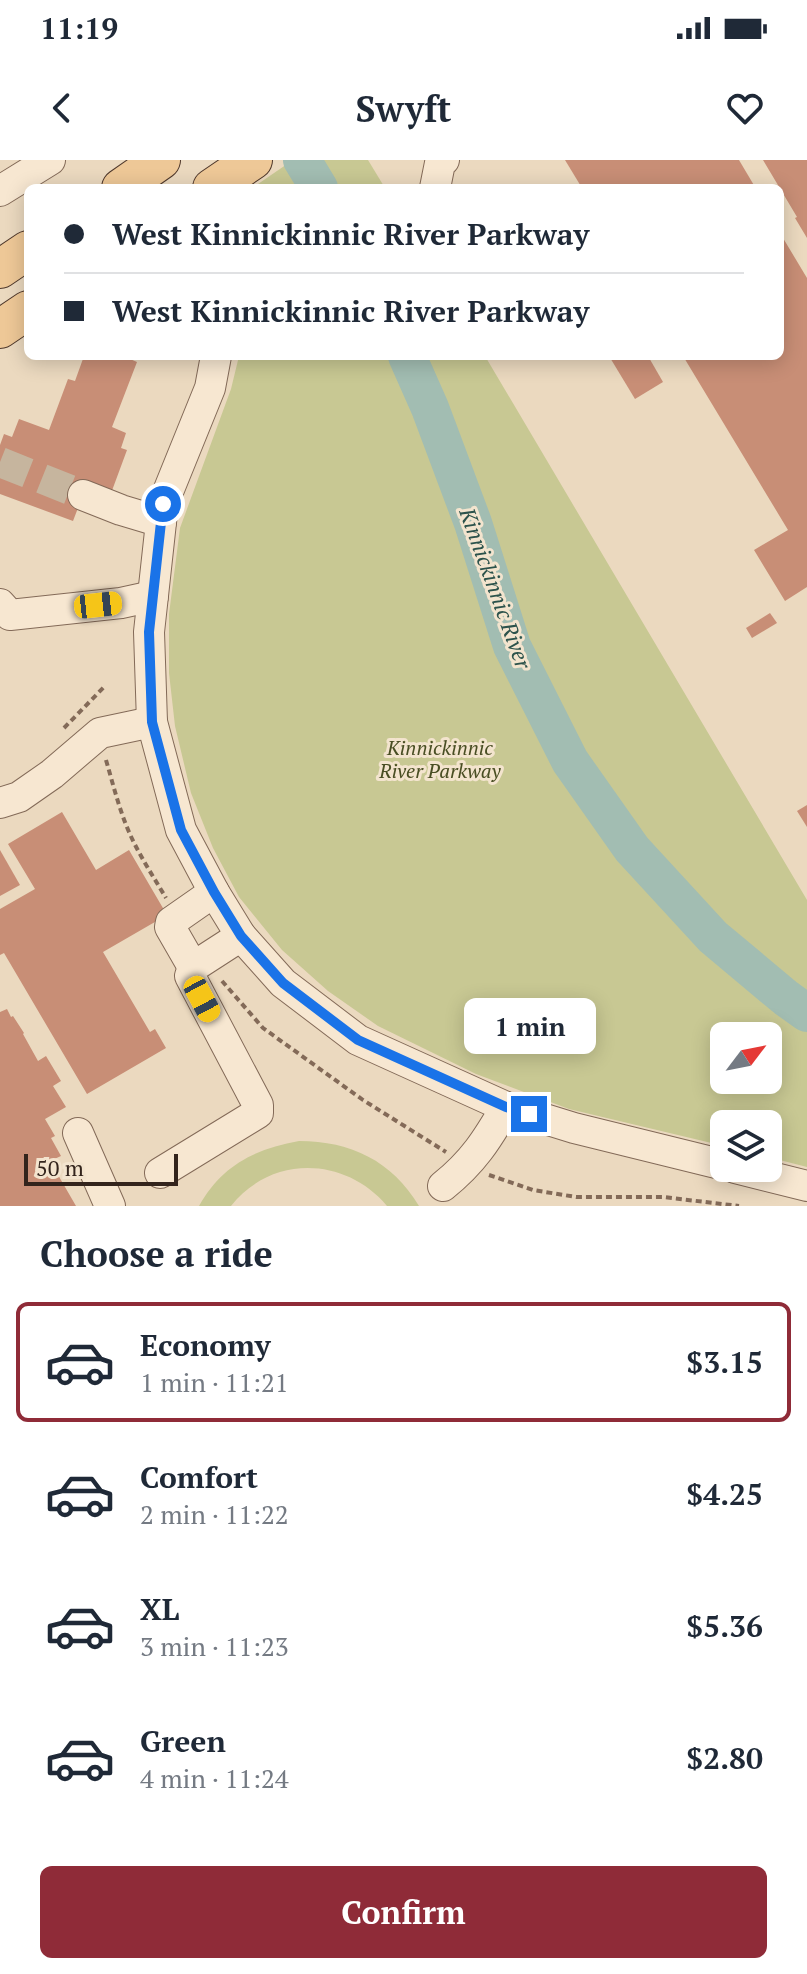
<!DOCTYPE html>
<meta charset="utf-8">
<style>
body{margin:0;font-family:"PT Serif",serif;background:#f2f2f3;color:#1f2937;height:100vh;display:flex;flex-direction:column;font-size:30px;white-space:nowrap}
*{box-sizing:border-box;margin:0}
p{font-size:26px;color:#747a83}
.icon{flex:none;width:44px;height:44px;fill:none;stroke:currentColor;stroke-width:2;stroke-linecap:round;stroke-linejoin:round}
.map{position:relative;height:1046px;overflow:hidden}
.panel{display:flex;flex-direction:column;background:#fff;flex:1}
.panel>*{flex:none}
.guide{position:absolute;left:24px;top:24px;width:760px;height:176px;border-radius:12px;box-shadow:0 4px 20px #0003;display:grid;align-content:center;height:176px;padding:0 40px;background:#fff}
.needle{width:52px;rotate:58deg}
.tools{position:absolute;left:710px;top:862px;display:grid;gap:16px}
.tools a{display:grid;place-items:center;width:72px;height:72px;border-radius:12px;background:#fff;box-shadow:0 4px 20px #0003;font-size:40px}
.scale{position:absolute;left:24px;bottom:20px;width:154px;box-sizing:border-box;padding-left:8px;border:4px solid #33241c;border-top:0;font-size:22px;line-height:28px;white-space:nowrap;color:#33241c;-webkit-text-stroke:6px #f3e4ce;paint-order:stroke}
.end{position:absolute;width:36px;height:36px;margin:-18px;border:10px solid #1a73e8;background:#fff;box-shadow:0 0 0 4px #fff}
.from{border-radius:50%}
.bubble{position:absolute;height:56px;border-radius:12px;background:#fff;box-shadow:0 4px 20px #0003;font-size:26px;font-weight:600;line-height:56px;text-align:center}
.car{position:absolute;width:24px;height:48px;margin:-24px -12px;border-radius:10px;box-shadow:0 0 6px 2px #0007;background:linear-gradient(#f5c518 24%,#345 0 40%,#f5c518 0 76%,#345 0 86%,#f5c518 0)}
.guide b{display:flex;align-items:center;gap:28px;height:76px;font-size:30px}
.guide b+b{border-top:2px solid #e0e1e3}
.guide i{width:20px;height:20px;background:#1f2937}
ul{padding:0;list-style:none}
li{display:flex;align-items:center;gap:24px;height:120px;margin:0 16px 12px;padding:0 24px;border:4px solid transparent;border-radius:12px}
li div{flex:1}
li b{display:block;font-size:30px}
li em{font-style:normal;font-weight:600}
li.active{border-color:#8f2b38}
li>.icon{width:72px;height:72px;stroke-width:1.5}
h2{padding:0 40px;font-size:36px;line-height:96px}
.cta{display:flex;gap:16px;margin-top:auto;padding:16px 40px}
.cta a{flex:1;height:92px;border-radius:12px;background:#8f2b38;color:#fff;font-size:32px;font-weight:600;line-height:92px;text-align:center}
.status{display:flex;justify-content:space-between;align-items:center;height:56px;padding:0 40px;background:#fff;direction:ltr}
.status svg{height:22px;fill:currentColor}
header{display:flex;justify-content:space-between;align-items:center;height:104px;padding:0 40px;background:#fff;font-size:36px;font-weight:600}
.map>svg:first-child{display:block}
</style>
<div class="status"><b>11:19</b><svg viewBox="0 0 49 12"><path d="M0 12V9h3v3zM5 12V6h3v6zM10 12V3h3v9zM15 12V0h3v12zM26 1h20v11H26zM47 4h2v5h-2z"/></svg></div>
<header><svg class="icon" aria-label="back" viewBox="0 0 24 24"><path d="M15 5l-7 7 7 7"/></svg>Swyft<svg class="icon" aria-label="heart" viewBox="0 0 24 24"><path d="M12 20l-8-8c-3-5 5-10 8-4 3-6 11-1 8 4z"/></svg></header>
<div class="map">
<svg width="807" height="1046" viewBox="0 0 807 1046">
<rect width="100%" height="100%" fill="#ebd9bf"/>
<g fill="#c8c893" fill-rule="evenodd">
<polygon points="293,0 368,0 385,28 252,28"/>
<path d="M239 196H485L807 740V1007L768 997V964H724V986L569 949 476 914 378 866 328 831 282 790 239 737 213 688 191 633 175 566 169 513V454L180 368 231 229ZM768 876V920H724V876Z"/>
<path d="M299 981C351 981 392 1001 419 1046H387C346 997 272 994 231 1046H199C222 1005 255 989 299 981Z"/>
</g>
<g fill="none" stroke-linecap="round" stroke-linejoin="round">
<g stroke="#a2bdb2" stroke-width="38">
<polyline points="302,0 319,28"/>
<polyline points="407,196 430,248 473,363 512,486 570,601 632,689 713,777 786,838 807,853"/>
</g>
</g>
<g fill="#c88e76">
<polygon points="565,0 739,0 755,27 582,28"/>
<polygon points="763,0 807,0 807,78 795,58 797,57"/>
<polygon points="780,73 807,118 807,427 785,441 754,390 788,370 683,196 780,196"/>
<polygon points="84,196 131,196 130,199 137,202 112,267 126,273 121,288 127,290 110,336 86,327 73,361 0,334 0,285 4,274 12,277 19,259 49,270 68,219 75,221"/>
<polygon points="609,196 648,196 663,222 635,239"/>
<polygon points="770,453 777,463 752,478 746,468"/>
<polygon points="807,645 807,667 797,651"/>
<polygon points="62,652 96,710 129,690 167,755 103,792 150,872 155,869 166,888 87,934 4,793 0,795 0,749 35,729 8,684"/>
<polygon points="0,690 20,725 0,736"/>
<polygon points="7,849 11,857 13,856 24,873 23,874 38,901 46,896 61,921 53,926 66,947 45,959 55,976 51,978 61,996 50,1001 76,1046 0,1046 0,852"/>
</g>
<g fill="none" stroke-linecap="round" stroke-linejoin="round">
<polyline stroke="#c6b59e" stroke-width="30" stroke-dasharray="30 15" stroke-linecap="butt" points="0,302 83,335"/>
<g stroke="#836a58" stroke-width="32">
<g id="minor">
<polyline points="435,28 440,3 444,0"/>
<polyline points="0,31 50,0"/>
<polyline points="216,196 210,228 163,344 149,472 152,562 181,670 214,732 241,776 283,823 358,880 506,947 574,968 724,1005"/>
<polyline points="83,335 121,350 161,362"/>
<polyline points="0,444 10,455 121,443 153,436"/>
<polyline points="0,643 19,637 52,614 100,573 152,562"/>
<polyline points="193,807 170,767 171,762 214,732"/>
<polyline points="78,973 110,1046"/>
<polyline points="735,1008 807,1026"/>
<polyline points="160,1013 258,953 258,945 190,816 193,807 241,776"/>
<path d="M443 1026C473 1002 487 980 506 947"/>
</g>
</g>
<g stroke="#50392c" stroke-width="40">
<g id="major">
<polyline points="121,28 161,0"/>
<polyline points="212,28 253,0"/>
<polyline points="0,109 28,90"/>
<polyline points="0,169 28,150"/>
</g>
</g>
<g stroke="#836a58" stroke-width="4" stroke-dasharray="6 4" stroke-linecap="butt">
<polyline points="64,568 105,526"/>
<path d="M106 600C113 624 119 649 129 672 139 695 153 716 166 738"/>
<polyline points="222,821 263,868 363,940 446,992"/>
<polyline points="489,1015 533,1030 576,1037 663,1037 739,1046"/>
</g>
<use href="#minor" stroke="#f7e7d1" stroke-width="30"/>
<use href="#major" stroke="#eec897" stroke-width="38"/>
</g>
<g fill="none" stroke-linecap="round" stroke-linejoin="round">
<polyline stroke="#1a73e8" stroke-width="10" points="163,344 149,472 152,562 181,670 214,732 241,776 283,823 358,880 506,947 529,954"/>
</g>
<g text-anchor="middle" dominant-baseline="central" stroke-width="6" stroke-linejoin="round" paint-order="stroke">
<g font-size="20" font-style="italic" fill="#494e23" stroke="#f3e4ce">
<text x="440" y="587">Kinnickinnic<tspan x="440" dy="23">River Parkway</tspan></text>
</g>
<g font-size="22" font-style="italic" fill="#2c524b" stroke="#f3e4ce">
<text transform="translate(496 428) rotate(70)">Kinnickinnic River</text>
</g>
</g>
</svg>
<div class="tools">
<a><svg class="needle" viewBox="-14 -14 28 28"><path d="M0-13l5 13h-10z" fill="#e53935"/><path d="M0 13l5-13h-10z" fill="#747a83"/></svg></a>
<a><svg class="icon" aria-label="layers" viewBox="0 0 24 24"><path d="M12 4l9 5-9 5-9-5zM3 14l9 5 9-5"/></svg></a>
</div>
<div class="scale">50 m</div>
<i class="end from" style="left:163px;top:344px"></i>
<i class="end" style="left:529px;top:954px"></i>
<div class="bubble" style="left:464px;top:838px;width:132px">1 min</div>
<i class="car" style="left:98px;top:445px;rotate:84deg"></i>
<i class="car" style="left:202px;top:839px;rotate:152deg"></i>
<div class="guide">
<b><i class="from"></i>West Kinnickinnic River Parkway</b>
<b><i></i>West Kinnickinnic River Parkway</b>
</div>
</div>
<section class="panel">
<h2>Choose a ride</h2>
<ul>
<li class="active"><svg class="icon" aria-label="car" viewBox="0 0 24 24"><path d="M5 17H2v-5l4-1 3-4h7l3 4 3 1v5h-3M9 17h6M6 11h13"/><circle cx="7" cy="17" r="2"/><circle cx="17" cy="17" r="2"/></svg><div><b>Economy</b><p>1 min · 11:21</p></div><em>$3.15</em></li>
<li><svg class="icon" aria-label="car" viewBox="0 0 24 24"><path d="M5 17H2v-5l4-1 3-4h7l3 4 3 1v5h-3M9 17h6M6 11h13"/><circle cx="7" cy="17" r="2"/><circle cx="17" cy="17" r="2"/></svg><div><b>Comfort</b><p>2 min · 11:22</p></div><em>$4.25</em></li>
<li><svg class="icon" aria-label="car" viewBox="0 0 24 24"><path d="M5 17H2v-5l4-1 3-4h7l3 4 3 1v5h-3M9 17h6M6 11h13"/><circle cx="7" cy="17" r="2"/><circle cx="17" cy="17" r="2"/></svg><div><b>XL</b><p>3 min · 11:23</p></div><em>$5.36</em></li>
<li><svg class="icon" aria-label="car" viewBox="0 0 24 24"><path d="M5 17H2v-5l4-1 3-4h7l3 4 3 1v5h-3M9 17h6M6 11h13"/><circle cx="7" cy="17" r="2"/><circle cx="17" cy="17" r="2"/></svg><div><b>Green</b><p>4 min · 11:24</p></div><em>$2.80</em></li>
</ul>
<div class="cta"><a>Confirm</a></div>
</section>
